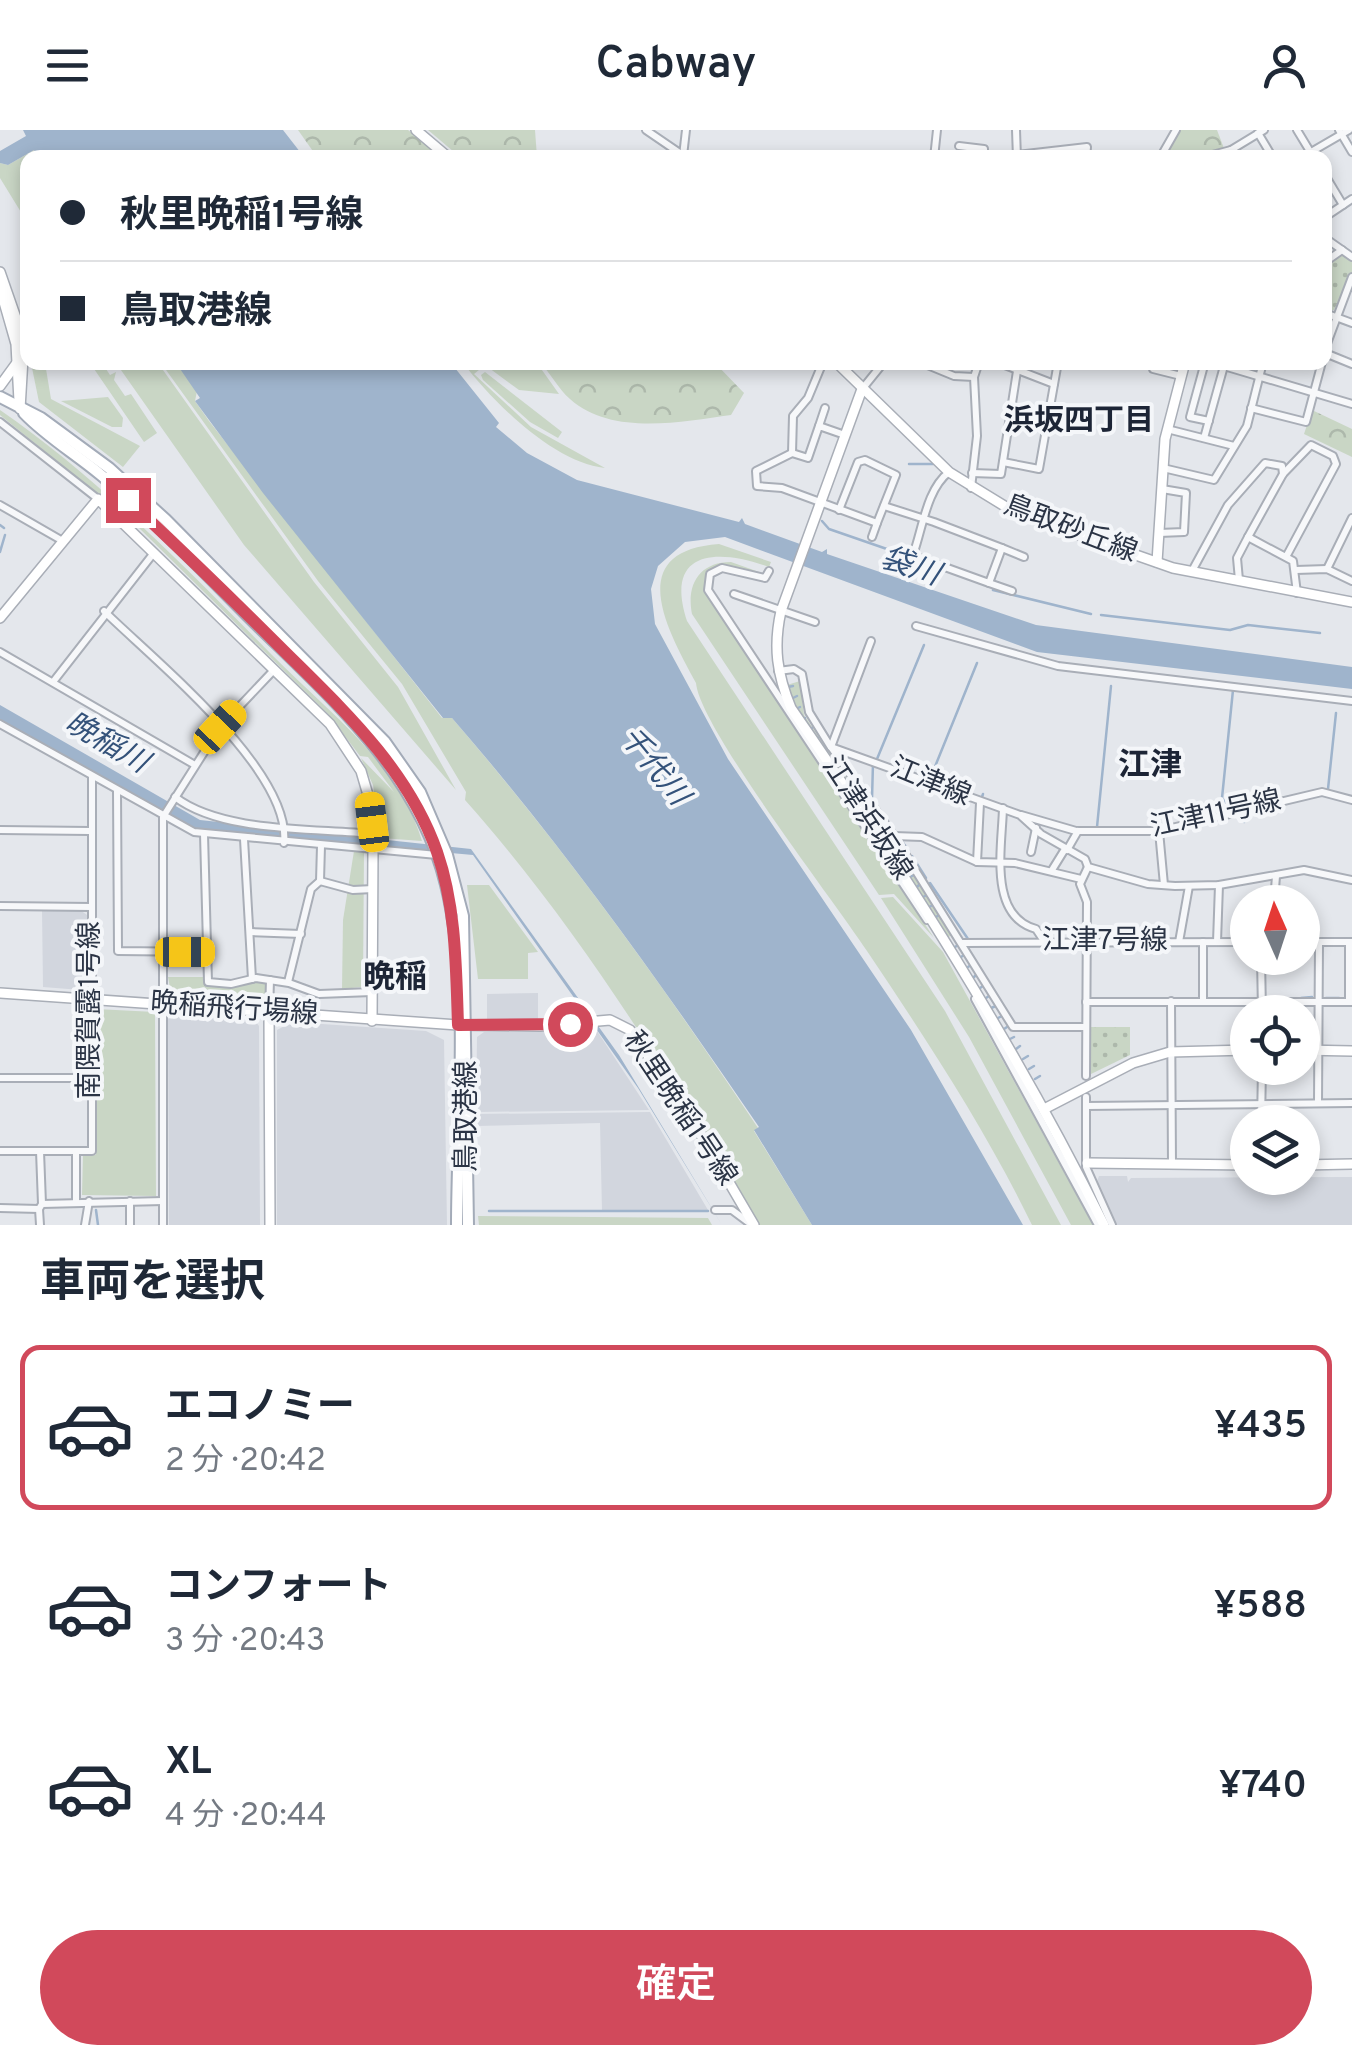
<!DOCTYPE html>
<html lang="ja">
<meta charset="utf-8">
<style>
body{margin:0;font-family:Overpass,"Noto Sans JP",sans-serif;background:#f6f6f7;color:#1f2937;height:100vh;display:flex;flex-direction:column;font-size:38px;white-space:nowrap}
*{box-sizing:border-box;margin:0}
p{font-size:32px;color:#747a83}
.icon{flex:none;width:55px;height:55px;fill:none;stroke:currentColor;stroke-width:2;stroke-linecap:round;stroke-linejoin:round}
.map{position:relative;height:1095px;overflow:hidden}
.side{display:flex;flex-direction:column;background:#fff;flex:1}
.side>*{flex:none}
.banner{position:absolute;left:20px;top:20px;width:1312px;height:220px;border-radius:20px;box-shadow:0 5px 15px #0003;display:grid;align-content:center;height:220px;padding:0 40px;background:#fff}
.needle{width:65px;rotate:357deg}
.fabs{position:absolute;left:1230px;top:755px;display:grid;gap:20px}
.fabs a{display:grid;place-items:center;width:90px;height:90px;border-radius:50%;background:#fff;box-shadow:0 5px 15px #0003;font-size:50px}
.end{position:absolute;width:45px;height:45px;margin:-22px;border:12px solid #d1495b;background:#fff;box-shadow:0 0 0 5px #fff}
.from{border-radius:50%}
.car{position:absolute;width:30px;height:60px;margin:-30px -15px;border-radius:12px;box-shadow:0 0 8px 2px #0007;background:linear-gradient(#f5c518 24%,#345 0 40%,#f5c518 0 76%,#345 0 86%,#f5c518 0)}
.banner b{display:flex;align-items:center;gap:35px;height:95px;font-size:38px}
.banner b+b{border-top:2px solid #e0e1e3}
.banner i{width:25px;height:25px;background:#1f2937}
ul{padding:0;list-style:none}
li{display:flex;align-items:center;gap:30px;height:165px;margin:0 20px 15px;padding:0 20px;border:5px solid transparent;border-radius:20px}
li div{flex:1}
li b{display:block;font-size:38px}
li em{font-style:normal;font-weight:600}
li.on{border-color:#d1495b}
li>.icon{width:90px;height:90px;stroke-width:1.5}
h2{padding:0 40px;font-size:45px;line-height:120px}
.primary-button{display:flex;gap:20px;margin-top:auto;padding:20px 40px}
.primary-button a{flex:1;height:115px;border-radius:60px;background:#d1495b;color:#fff;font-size:40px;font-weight:600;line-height:115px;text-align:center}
header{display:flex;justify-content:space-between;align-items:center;height:130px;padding:0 40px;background:#fff;font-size:45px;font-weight:600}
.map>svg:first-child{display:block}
</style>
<header><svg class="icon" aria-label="menu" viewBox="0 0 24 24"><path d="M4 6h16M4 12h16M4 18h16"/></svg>Cabway<svg class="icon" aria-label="person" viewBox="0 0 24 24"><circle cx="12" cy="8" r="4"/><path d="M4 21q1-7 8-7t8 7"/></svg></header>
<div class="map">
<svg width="1352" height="1095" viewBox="0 0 1352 1095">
<defs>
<pattern id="forest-crowns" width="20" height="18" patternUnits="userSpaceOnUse" patternTransform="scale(2.5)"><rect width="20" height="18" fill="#c9d6c5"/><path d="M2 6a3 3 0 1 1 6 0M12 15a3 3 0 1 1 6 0" fill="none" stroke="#adb8ab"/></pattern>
<pattern id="park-dots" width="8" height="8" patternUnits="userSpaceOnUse" patternTransform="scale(2.5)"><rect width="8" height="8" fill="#c9d6c5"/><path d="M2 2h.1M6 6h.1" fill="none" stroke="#adb8ab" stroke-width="1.8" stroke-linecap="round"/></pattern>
</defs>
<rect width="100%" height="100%" fill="#e4e7ec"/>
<g fill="#d2d6de">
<polygon points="42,780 80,780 87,785 87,856 81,860 43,857"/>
<polygon points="538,863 538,889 487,890 487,864"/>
<polygon points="176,883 253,888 259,896 260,1095 169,1095 168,889"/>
<polygon points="292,892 426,901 444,910 447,1095 277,1095 277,900"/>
<polygon points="597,901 649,980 476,982 477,907 484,902"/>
<polygon points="650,982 708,1080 602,1081 600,993 476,996 476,984"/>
<polygon points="1099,1046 1127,1046 1128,1052 1131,1048 1352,1047 1352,1095 1117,1095 1096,1054"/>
</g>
<g fill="#c9d6c5">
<polygon points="34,20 39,27 28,28 27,92 0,48 0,33 8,35"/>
<polygon points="31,233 45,233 51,269 140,316 123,337 39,272"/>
<polygon points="90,233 102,233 110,245 116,242 114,250 125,266 131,264 157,303 144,312"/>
<polygon points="116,233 158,233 314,452 398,557 456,660 244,415"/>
<path d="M161 233H176L197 261 195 271 209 291 442 588H452C564 718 663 855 758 998L754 1001 812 1095H758C670 947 580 799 465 670L466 662 402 554 318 451Z"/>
<path d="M463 233H537L559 264 519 260 485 235 474 244 531 297 605 338C554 333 493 272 463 233Z"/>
<polygon points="485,242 562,302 558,308 530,292 483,250 481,245"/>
<polygon points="108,267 123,288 122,297 112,297 61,271"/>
<path d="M0 280C101 350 185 437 271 524 325 579 399 633 422 711L381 708 373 655 361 628 394 662 368 627 360 626 328 584 137 396 0 285Z"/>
<path d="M719 414 771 432 769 437C720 419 663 418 687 491L945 881 1061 1095H1032C986 1000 926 909 867 821 835 772 700 598 696 553 668 501 622 421 719 414Z"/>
<path d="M731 432 765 444 722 436 708 444 706 460 934 808 894 764 879 765 692 484C686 454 700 432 731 432Z"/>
<polygon points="800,551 804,585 953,805 948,807 798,580 787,555"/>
<polygon points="354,721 364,722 363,853 361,857 342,859 343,790"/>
<polygon points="467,755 489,755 538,822 528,823 528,849 478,849"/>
<polygon points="893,767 943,822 1093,1095 1071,1095 969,907 881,768"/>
<polygon points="168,847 204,847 207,856 267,852 266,867 171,863"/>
<polygon points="96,879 155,882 156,1066 82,1065 83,1025 96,1025"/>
<polygon points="478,1086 708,1088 712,1095 479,1095"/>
</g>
<g fill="url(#forest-crowns)">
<polygon points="298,0 408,0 443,27 317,27"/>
<polygon points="428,0 535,0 537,27 460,27"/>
<polygon points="1179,0 1217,0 1225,21 1197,27 1162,28"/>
<path d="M540 233H715L744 263 731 285C681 292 611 306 570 269 558 259 551 243 540 233Z"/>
<polygon points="1312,280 1352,299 1352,327 1304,304"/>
</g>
<g fill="url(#park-dots)">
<polygon points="1344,124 1352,130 1352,143 1334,180 1325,180 1325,134"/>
<polygon points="1091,897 1130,897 1130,925 1091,944"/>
</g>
<g fill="#9fb4cc">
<polygon points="23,0 283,0 304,27 39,28 34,20 8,35 0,33 0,21 26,6"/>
<path d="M176 233H451L499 293 496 297 527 323 577 350 739 392 742 388 745 394 822 422 827 419V424L1036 495 1352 537V559L1037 522 725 407 685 412 658 436 651 459 655 494 728 629 911 900 1023 1095H812L754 1000 759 997C662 855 565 718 452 588H443L263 363 195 271 200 268Z"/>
<polygon points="0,575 200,690 471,719 619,925 722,1095 638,958 473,725 197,700 0,590"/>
</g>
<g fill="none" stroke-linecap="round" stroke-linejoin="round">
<g stroke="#9fb4cc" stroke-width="2.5">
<polyline points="909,334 933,334"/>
<polyline points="822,391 829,399 910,427"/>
<polyline points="0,395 4,398"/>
<polyline points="0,422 5,405"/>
<polyline points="993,460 1091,484"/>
<polyline points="1101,485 1230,500 1248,495 1320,503"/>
<polyline points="788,557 793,556"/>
<polyline points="1233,560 1222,668 1244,692"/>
<polyline points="793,568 797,566"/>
<polyline points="798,578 800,577"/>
<polyline points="804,589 805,588"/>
<polyline points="811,598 812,598"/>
<polyline points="817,608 818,608"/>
<polyline points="877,629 924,515"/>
<polyline points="932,644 977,533"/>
<polyline points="1328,659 1336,583"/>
<polyline points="982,667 983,664"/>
<polyline points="872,669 873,633"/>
<polyline points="870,687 873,686"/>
<polyline points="1097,697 1111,556"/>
<polyline points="883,707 887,705"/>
<polyline points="901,710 909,721"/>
<polyline points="890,717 893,715"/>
<polyline points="912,726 926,748"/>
<polyline points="897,727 900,725"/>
<polyline points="903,737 907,734"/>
<polyline points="910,747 914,745"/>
<polyline points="930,753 968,809"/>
<polyline points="917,757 920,754"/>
<polyline points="923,767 927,765"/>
<polyline points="929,777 933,775"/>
<polyline points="936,787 939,785"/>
<polyline points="955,817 958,815"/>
<polyline points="961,827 964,825"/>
<polyline points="968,837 971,835"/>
<polyline points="974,847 976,845"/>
<polyline points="980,858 983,856"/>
<polyline points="986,868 989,866"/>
<polyline points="1267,868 1282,868"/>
<polyline points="1301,868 1312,867"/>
<polyline points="1326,868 1339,868"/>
<polyline points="991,878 996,876"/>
<polyline points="998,888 1002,886"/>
<polyline points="1004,899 1007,897"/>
<polyline points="1010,909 1014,907"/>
<polyline points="1016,919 1020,916"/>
<polyline points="1023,929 1028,926"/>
<polyline points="1029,939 1034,936"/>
<polyline points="1035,949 1040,946"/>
<polyline points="79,1043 79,1025"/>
<polyline points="96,1080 98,1095"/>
<polyline points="489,1081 708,1081"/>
</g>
<g stroke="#a9aeb7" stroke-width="10">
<g id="street">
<polyline points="646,0 684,26"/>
<polyline points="1016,0 1017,28"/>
<polyline points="1297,0 1314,28"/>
<polyline points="1339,0 1352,22"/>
<polyline points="1258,3 1273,28"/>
<polyline points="959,16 984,19 984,28"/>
<polyline points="1311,22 1349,0"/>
<polyline points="1017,25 1087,17 1086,28"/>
<polyline points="683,26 686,0"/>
<polyline points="934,28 937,0"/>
<polyline points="1160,28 1176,0"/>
<polyline points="1201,28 1231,20"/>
<polyline points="1235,28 1231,20 1264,0"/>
<polyline points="1325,45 1343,75"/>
<polyline points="1325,87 1352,69"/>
<polyline points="1325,108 1352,127"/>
<polyline points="1325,132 1342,120"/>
<polyline points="1325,183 1352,193"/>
<polyline points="1325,219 1352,147"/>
<polyline points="1325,223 1352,234"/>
<polyline points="920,232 954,246 974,247"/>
<polyline points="997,232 1054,254"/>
<polyline points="1152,232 1153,239 1181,246"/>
<polyline points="1205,232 1190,287 1209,291"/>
<polyline points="863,258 884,232"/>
<polyline points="1251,278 1306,292 1322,232"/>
<polyline points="0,292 98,369"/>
<polyline points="819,296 825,278"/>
<polyline points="1167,299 1234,316"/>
<polyline points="842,304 819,296 808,328 792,323 756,341 757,356 782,358 877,393 872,407"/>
<polyline points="1204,308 1224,236 1352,274"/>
<polyline points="792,323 793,286 808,268 823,232"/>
<polyline points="1003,332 1039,339 1058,232"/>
<polyline points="1163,338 1214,350 1247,296 1263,232"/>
<polyline points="972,343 1001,344 1017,241"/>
<polyline points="971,358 977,306 974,247 979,232"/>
<polyline points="0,375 61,410"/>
<path d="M884 376 934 392 1002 418 989 453 917 427 914 422C923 396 927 359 949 342"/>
<polyline points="839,380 858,332 865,330 896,345 877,393"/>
<polyline points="1159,403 1184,402 1186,363 1162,359"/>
<polyline points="1002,418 1024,427"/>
<polyline points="1286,427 1336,334 1333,326 1311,315 1283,344 1248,407 1293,431 1297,463"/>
<polyline points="1327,439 1352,388"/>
<polyline points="1296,440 1327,439 1352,451"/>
<polyline points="769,441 765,448 722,438 710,444 708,460 927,790"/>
<polyline points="1192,441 1228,375 1265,333 1282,336 1283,344"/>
<polyline points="1239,450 1237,428 1248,407"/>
<polyline points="989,453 1012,461"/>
<polyline points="734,464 815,492"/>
<path d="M104 481C155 531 292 641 284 713"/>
<polyline points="916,496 1058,536 1352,571"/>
<polyline points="0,522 195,635"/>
<polyline points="778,541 794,539 802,544 809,582 830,616"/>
<polyline points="53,552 153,424"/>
<polyline points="0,594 194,702 437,725"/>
<polyline points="831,617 871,511"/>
<polyline points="117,661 118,821 206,822"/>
<path d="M175 667C222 703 314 698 372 704"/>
<path d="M1003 678C1002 717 988 786 1036 799L1044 811"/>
<polyline points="1021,685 1076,701 1159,701 1322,662 1352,670"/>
<polyline points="0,700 90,701"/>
<polyline points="1159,701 1164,755"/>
<polyline points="204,704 208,852 231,854 256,848 289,853 319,864 372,862"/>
<polyline points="894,706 922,707 977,732 1015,733 1081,749"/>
<polyline points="244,709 252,849"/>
<polyline points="1067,720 1078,701"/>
<polyline points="1031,722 1036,698"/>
<polyline points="977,732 980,673"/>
<polyline points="1052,740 1065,719"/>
<polyline points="320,751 353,760 373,759"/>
<polyline points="1274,772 1276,746"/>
<polyline points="0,776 92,777"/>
<polyline points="250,802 301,804"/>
<polyline points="1179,812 1189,756"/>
<polyline points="1217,812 1219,755"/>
<polyline points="1302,812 1351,812"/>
<polyline points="1349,812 1349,871"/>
<polyline points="962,813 1248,812"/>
<polyline points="1261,828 1262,882"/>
<polyline points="288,852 311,759 320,751 321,716"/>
<polyline points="975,869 1098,1095"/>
<polyline points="1171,871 1172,1035"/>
<polyline points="1203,871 1203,812"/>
<polyline points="1086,872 1352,872"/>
<polyline points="269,883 270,850"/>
<polyline points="1086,897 1013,897 894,706 831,617 1020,685 1041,704 1085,729 1088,737 1148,754 1175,756 1219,755 1304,740 1352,750"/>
<polyline points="1086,946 1087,772 1080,754 1088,737"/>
<polyline points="0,948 90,948"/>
<polyline points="1086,967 1086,1037 1112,1095"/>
<polyline points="1318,973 1319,812"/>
<polyline points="1086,976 1352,973"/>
<polyline points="1261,992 1262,938"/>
<polyline points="0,1021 92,1021 92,647"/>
<polyline points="40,1021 42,1074"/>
<polyline points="76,1071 76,1021"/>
<polyline points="0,1078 39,1079 42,1074 163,1071"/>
<polyline points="39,1079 40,1095"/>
<polyline points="715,1080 732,1080 752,1095"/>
<polyline points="85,1095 89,1071"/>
<polyline points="130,1095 130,1071"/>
<polyline points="163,1095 163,687 220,597 273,541"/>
</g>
</g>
<g stroke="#a9aeb7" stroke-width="12">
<g id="secondary">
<polyline points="416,0 449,28"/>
<polyline points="0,142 24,211 20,279"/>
<polyline points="0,158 16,214 19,271"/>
<polyline points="836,232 949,342 1016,383 1173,438 1352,472"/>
<polyline points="0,256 16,234"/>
<path d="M862 259 781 481C773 517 777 544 791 578 906 744 1014 914 1104 1095"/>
<polyline points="1157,432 1165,309 1185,232"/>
<polyline points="0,488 98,369 330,594 361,641 368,665 373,719 372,891"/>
<polyline points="0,863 458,895 540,896 610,890 630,900 692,989 754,1095"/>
<polyline points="269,883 270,1095"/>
<polyline points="1302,920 1352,921"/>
<polyline points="1046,978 1133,933 1170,922 1248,920"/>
<polyline points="1087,1033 1248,1035"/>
<polyline points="1302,1035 1352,1034"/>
</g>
</g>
<g stroke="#a3abb8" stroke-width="14">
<g id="primary">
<polyline points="0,267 41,288 109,338 166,390 385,612 420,662 447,725 463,786 468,1095"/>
<path d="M24 283C47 307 76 324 101 345 153 388 200 438 248 486 329 566 419 641 446 755 471 855 457 991 457 1095"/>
</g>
</g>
<use href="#street" stroke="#f7f8fa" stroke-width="6"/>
<use href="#secondary" stroke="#fff" stroke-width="9"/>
<use href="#primary" stroke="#fff" stroke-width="10"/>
</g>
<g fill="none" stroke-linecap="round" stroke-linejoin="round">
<path stroke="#d1495b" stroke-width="12" d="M128 370C178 417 227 464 276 513 338 575 407 636 437 722 456 777 456 837 458 895L570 894"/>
</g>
<g text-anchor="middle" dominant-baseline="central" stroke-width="8" stroke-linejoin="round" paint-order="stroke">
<g font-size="28" fill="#2b3445" stroke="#f4f6f9">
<text transform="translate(1070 400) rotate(21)">鳥取砂丘線</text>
<text transform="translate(930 653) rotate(22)">江津線</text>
<text transform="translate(1216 685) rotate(-12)">江津11号線</text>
<text transform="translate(866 689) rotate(57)">江津浜坂線</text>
<text x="1105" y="812">江津7号線</text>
<text transform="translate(91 880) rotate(-90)">南隈賀露1号線</text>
<text transform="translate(234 880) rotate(4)">晩稲飛行場線</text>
<text transform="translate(679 979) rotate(56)">秋里晩稲1号線</text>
<text transform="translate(468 986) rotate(-90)">鳥取港線</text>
</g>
<g font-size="30" font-weight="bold" fill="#1d2536" stroke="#f4f6f9">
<text x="1079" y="292">浜坂四丁目</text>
</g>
<g font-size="30" font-style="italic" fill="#34527a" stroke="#f4f6f9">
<text transform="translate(910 438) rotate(19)">袋川</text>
<text transform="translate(106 614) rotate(30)">晩稲川</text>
<text transform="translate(653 637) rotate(51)">千代川</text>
</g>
<g font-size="32" font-weight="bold" fill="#1d2536" stroke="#f4f6f9">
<text x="1150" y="637">江津</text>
<text x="395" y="849">晩稲</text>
</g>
</g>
</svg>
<div class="fabs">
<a><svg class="needle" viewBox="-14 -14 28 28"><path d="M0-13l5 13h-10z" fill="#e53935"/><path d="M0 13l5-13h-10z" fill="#747a83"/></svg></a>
<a><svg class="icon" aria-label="locate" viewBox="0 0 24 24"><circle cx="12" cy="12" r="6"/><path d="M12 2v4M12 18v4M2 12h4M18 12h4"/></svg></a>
<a><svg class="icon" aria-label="layers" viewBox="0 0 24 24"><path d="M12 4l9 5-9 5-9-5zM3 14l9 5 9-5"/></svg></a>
</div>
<i class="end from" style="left:570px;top:894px"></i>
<i class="end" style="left:128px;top:370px"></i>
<i class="car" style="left:220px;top:597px;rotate:43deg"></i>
<i class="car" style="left:372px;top:692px;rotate:353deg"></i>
<i class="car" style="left:185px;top:822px;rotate:90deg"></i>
<div class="banner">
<b><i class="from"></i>秋里晩稲1号線</b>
<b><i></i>鳥取港線</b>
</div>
</div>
<section class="side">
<h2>車両を選択</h2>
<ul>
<li class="on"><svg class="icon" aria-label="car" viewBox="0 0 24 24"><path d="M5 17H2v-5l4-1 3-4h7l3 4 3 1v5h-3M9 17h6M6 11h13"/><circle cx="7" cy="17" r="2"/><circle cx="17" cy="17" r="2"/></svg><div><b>エコノミー</b><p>2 分 · 20:42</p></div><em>¥435</em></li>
<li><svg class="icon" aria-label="car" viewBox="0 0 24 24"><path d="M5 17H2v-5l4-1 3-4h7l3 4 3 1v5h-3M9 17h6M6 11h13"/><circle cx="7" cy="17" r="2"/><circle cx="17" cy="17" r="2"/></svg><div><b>コンフォート</b><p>3 分 · 20:43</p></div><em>¥588</em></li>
<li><svg class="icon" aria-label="car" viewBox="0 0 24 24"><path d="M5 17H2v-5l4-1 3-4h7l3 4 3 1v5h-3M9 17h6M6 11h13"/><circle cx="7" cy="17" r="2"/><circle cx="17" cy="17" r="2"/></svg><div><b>XL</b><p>4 分 · 20:44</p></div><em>¥740</em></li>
</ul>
<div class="primary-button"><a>確定</a></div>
</section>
